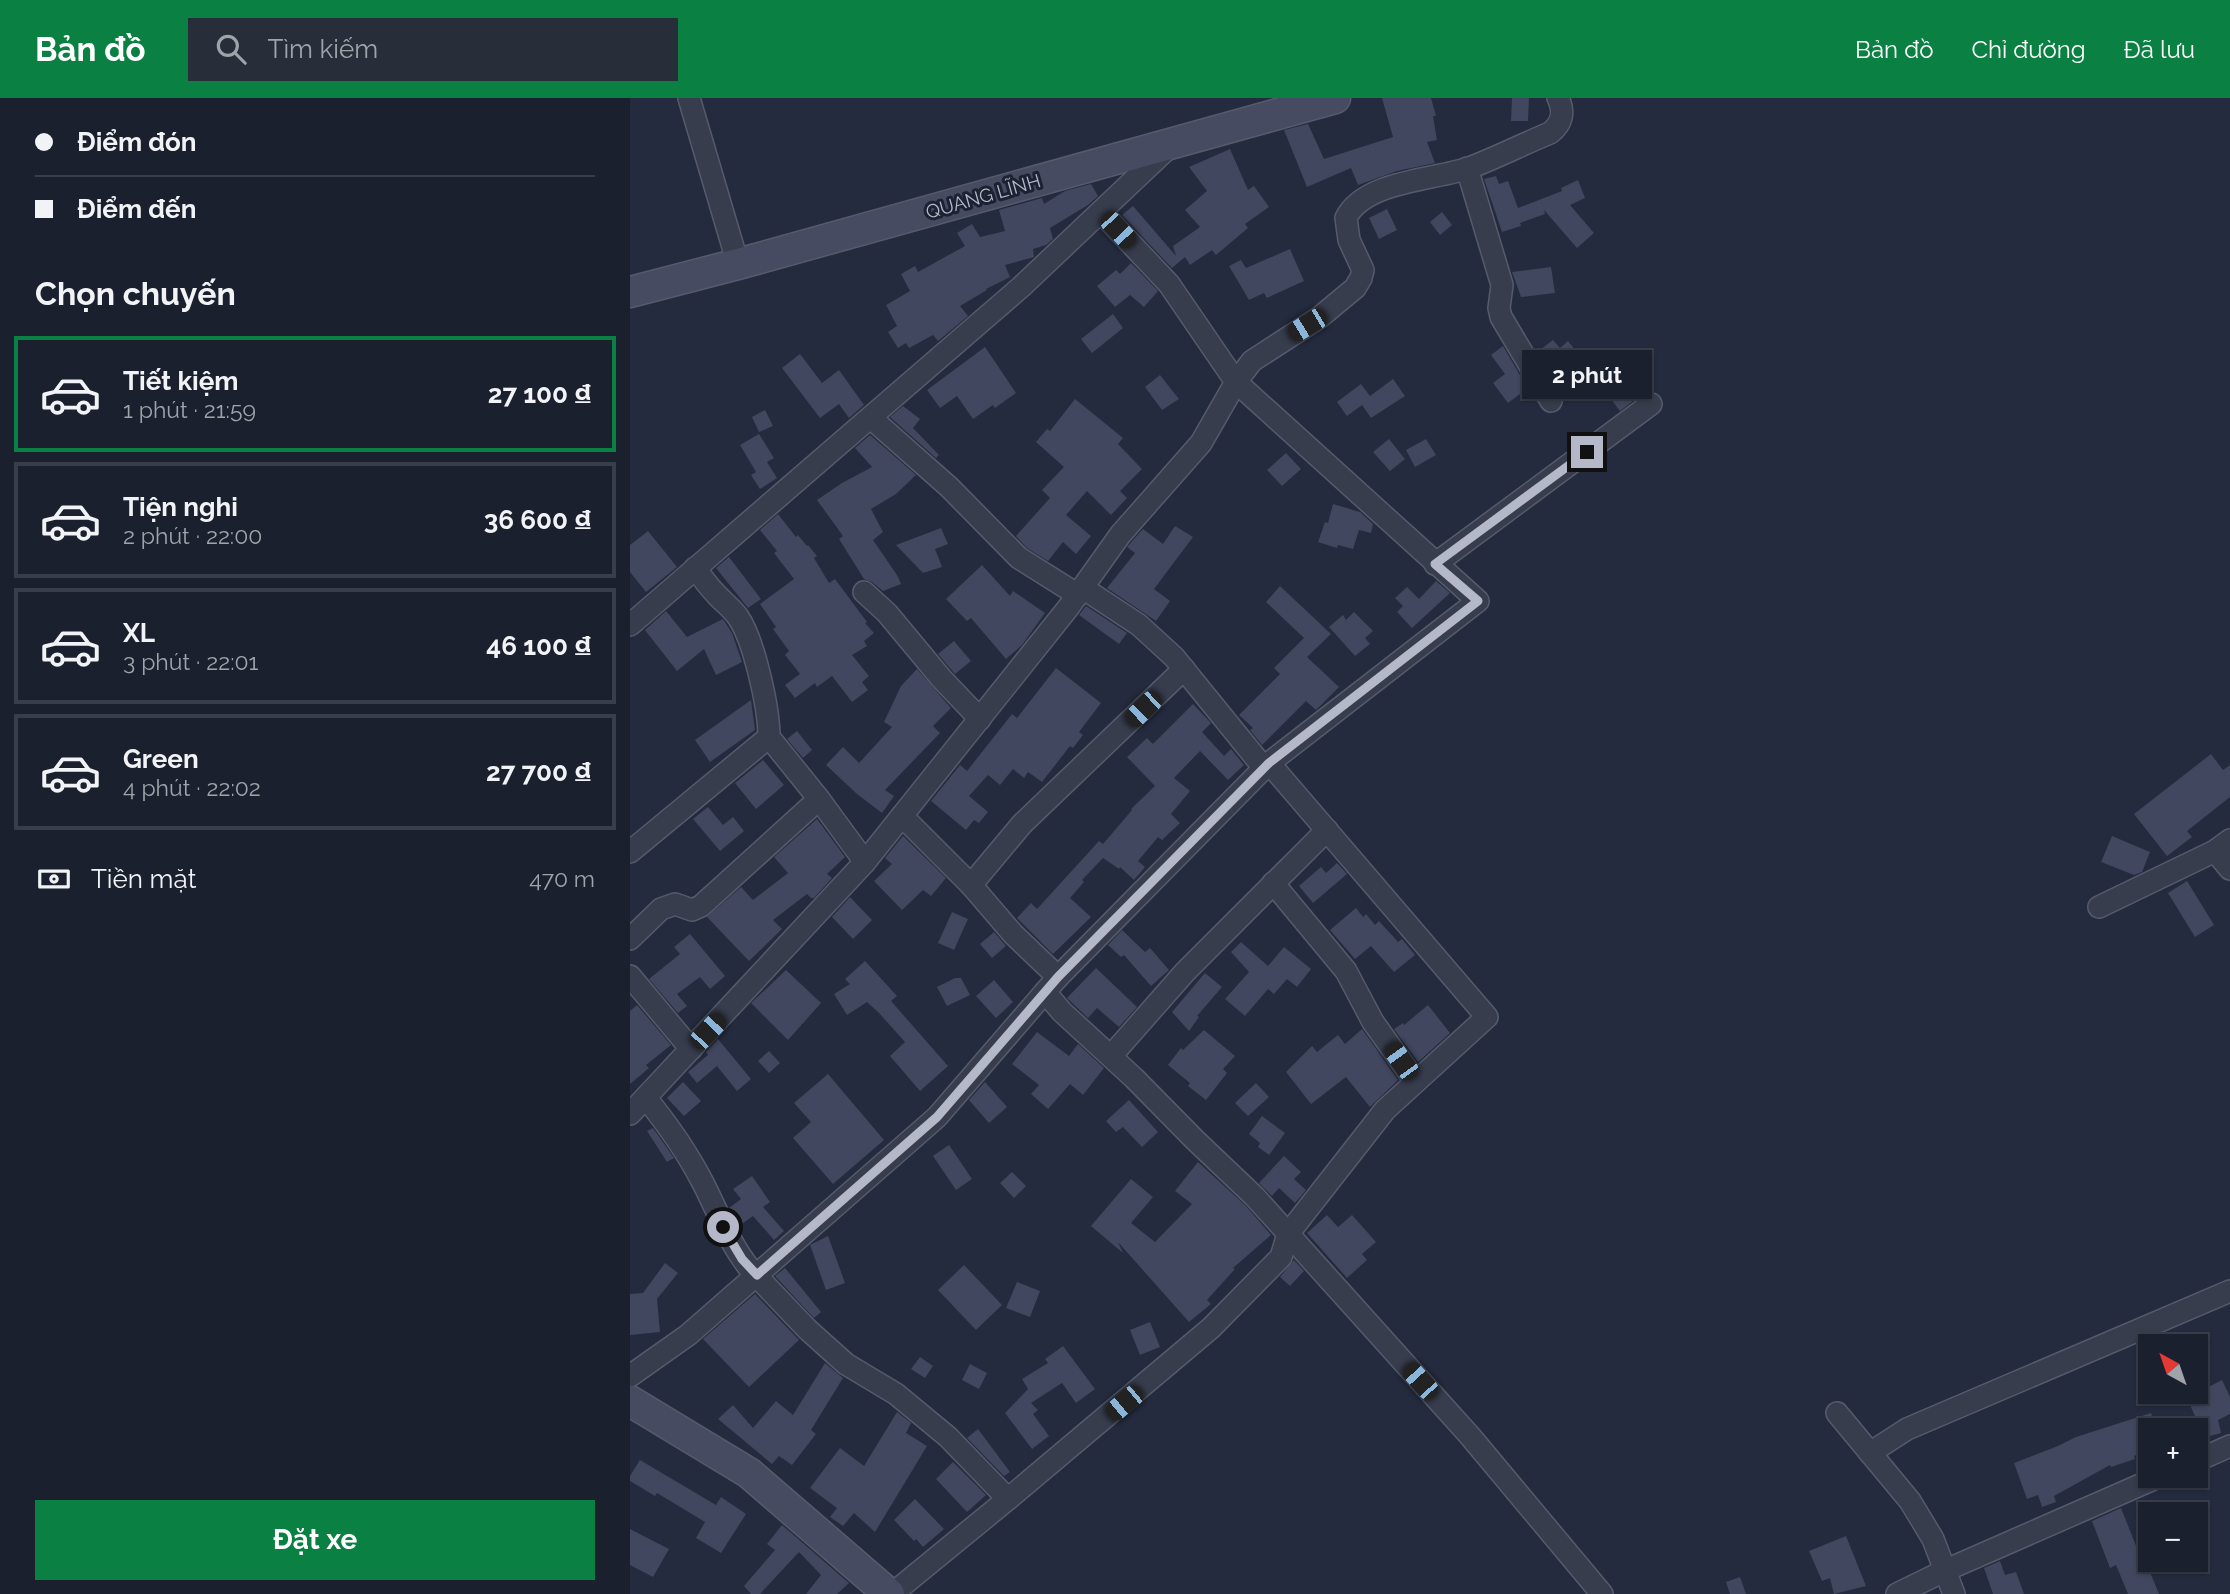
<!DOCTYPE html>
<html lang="vi">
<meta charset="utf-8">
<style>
body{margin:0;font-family:Raleway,sans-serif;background:#282d3a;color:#f1f3f6;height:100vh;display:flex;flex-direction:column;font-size:26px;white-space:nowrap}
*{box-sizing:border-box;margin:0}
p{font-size:23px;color:#a0a3aa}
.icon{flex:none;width:38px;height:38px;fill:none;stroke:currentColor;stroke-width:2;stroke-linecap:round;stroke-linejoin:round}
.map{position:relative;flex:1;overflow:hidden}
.side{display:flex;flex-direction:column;background:#1b202e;width:630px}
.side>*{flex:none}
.guide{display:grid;align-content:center;height:154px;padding:0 35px;background:#1b202e}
.needle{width:46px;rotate:320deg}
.fabs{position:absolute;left:1508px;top:1236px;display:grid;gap:14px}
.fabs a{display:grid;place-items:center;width:70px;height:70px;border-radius:0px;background:#1b202e;box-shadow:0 2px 5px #0004,0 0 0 2px #393e4a;font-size:35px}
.end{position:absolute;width:32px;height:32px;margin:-16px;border:9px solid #b4b8c9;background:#111;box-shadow:0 0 0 4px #111}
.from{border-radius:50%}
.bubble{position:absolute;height:49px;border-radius:0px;background:#1b202e;box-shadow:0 2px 5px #0004,0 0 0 2px #393e4a;font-size:23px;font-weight:700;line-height:49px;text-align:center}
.car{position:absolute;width:21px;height:42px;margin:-21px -10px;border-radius:9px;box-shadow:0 0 5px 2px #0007;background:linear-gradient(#222 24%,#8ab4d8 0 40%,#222 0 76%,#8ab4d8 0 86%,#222 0)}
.guide b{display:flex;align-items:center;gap:24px;height:66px;font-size:26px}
.guide b+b{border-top:2px solid #393e4a}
.guide i{width:18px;height:18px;background:#f1f3f6}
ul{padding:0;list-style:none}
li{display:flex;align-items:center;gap:21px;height:116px;margin:0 14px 10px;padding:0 21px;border:4px solid #393e4a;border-radius:0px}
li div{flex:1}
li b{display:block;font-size:26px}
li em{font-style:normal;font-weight:700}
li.selected{border-color:#0b8043}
li>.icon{width:63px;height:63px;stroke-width:1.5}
h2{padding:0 35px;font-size:32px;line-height:84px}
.pay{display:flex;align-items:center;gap:18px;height:77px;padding:0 35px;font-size:26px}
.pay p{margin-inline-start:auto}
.action{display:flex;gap:14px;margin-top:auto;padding:14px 35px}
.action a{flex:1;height:80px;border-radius:0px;background:#0b8043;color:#fff;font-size:28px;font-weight:700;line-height:80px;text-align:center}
header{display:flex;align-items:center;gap:42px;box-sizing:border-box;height:98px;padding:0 35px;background:#0b8043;color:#fff}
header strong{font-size:33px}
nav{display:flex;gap:38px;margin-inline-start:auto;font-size:24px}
.search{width:490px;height:63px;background:#282d3a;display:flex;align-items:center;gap:18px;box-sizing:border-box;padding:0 24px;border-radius:0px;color:#a0a3aa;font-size:26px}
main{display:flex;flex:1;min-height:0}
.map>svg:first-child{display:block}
</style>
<header>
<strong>Bản đồ</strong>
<div class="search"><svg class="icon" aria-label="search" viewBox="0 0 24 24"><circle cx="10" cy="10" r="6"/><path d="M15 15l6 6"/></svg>Tìm kiếm</div>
<nav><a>Bản đồ</a><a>Chỉ đường</a><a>Đã lưu</a></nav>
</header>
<main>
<section class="side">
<div class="guide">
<b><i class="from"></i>Điểm đón</b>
<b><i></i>Điểm đến</b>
</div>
<h2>Chọn chuyến</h2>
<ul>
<li class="selected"><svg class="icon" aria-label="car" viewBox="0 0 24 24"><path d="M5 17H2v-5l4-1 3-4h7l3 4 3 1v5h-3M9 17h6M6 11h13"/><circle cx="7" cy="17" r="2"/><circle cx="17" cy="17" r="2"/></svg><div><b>Tiết kiệm</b><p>1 phút · 21:59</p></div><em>27 100 ₫</em></li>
<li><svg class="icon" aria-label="car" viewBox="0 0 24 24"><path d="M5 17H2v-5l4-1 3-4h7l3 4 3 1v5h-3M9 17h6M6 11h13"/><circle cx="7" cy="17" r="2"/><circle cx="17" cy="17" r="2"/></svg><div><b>Tiện nghi</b><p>2 phút · 22:00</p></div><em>36 600 ₫</em></li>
<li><svg class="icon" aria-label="car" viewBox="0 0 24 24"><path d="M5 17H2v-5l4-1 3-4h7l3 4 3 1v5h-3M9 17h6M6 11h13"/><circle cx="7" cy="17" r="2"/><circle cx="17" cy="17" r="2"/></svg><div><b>XL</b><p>3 phút · 22:01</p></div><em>46 100 ₫</em></li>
<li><svg class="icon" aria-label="car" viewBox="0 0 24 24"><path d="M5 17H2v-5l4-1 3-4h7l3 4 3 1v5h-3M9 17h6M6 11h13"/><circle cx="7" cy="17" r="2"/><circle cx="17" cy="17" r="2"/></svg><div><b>Green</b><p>4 phút · 22:02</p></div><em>27 700 ₫</em></li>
</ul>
<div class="pay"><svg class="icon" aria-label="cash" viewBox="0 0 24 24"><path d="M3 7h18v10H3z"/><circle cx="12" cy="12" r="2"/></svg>Tiền mặt<p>470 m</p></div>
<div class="action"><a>Đặt xe</a></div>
</section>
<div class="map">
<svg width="1600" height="1496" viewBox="0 0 1600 1496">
<rect width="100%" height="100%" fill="#242b3e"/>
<g fill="#40475e">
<polygon points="752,0 801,0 806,18 803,18 807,42 797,44 805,65 767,73 728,87 721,70 677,89 654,32 678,26 694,61 763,39"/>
<polygon points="882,0 899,0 898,23 881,23"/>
<polygon points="600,51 618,92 624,88 639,109 615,126 618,130 586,157 582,152 560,167 555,159 542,170 492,117 503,108 546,158 543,148 570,129 555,112 577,93 559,69"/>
<polygon points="866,78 869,86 878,83 888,110 932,93 931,90 948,82 955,100 940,107 964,135 947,150 914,112 915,116 890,125 891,128 872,134 854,81"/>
<polygon points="461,86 468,98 458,107 420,130 423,141 416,147 403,151 404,159 375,167 380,179 356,191 357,192 330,208 338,218 308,243 303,237 279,250 276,245 268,250 258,234 267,228 256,207 280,193 271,176 285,168 288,174 335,148 327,135 342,126 350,139 375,133 369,112 412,100 414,106 435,93"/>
<polygon points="757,111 767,132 749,141 739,120"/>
<polygon points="812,114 822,127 810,137 800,124"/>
<polygon points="660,151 674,183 637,200 634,195 619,202 599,168 611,162 616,170"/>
<polygon points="501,165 528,193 514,209 500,197 485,209 467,188 486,172 490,176"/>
<polygon points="921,169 925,195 891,199 882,174"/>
<polygon points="483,216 493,230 462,255 451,241"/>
<polygon points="923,242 930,250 938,243 950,258 927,275 925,273 921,277 907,254"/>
<polygon points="873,248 900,294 893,300 890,296 878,305 863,285 875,276 861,257"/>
<polygon points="355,249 386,295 365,310 363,307 343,321 327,298 310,310 297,292"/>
<polygon points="170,256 192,285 209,272 234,307 219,320 209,306 190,320 152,270"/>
<polygon points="530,277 549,301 532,312 515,289"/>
<polygon points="763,281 775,298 741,320 732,307 717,318 707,304 731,286 740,298"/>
<polygon points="1003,284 1012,296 990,313 981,301"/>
<polygon points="445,301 493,340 488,346 512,371 490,393 497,400 481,417 457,393 436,417 461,438 446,456 433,444 418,463 397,450 386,438 420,400 412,392 434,369 406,344 417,331 420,333"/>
<polygon points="273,308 290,321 283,330 309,357 306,360 260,319"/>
<polygon points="135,312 143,328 129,334 122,319"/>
<polygon points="129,336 144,360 137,364 147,380 130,391 121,377 126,374 110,347"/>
<polygon points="240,337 286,377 266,396 241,411 253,434 243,442 267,477 271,486 253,493 242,484 234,481 209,441 213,438 187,402 212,385 242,369 225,350"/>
<polygon points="759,341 775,361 760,373 743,354"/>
<polygon points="796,341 806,357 785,369 776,352"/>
<polygon points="656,355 671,371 652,388 637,372"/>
<polygon points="703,406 730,414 743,426 741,435 729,432 723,451 708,447 707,450 688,444 695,424 698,425"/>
<polygon points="148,416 166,439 168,437 177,448 178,447 187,458 184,460 199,485 205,481 237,524 235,525 244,535 234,543 237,548 222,557 239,578 232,584 238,592 222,604 202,578 187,589 185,585 165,600 155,587 170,576 155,557 159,553 143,531 146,529 130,506 164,481 144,455 147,453 130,432"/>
<polygon points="545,428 563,439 524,491 540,503 526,523 477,490 505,455 497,449 513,431 533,446"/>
<polygon points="311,430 318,446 305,451 312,469 293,475 266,447"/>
<polygon points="18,433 47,469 16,494 0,474 0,447"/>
<polygon points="99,459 131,501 118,510 86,470"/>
<polygon points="352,467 380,498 383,493 415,515 392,547 376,561 341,520 337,523 316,501"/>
<polygon points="806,483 820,495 782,530 767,514 773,508 765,500 777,489 789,501"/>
<polygon points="650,488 701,536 677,559 709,589 686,612 676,603 632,647 620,632 623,630 609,617 650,576 644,570 674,540 636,504"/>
<polygon points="456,508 497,535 489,546 449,517"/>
<polygon points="36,513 57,539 93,521 102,535 112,564 86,577 74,551 47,573 15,532"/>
<polygon points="724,514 743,533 735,540 740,546 725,558 699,529 713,517 716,522"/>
<polygon points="324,543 341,563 325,576 308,556"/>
<polygon points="426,570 471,605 449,634 453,637 443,650 440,648 412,684 398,674 394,680 383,671 370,687 358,677 339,698 358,714 349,725 344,722 336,732 301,703 330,667 337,673 382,616 387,620"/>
<polygon points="287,571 321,610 303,628 310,635 255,692 264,698 252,715 227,696 196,667 213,649 229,665 262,629 254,624 271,588"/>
<polygon points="121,602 125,632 80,664 65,642"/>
<polygon points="563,606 581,625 572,634 594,658 601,651 614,667 598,682 570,653 544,680 560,693 541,716 550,725 532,742 528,739 508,763 515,769 504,782 490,769 489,771 473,760 452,782 454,784 440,800 461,819 423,856 387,820 401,805 407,811 469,743 473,746 502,712 501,711 525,688 497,659 517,640 523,646"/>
<polygon points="167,633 182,652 173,660 157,641"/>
<polygon points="1581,656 1593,672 1600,667 1600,699 1557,733 1562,739 1537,758 1504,716"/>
<polygon points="133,662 154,687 126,711 105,685"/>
<polygon points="78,709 93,727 103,719 114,733 90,753 63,721"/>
<polygon points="187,721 215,759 197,776 202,780 184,800 181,800 177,796 143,822 152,831 119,863 77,819 111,789 123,802 158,775 144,759"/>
<polygon points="273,738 316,780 301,798 293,792 272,812 244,783 262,766 255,760"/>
<polygon points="1482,738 1520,754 1512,774 1504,777 1471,764"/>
<polygon points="707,765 717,776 683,805 669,788 691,769 696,775"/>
<polygon points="1557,783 1584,827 1565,839 1538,795"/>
<polygon points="220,799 242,822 223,841 202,819"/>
<polygon points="726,810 733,819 736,816 745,827 749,823 768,844 772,841 785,857 764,874 741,848 725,861 700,832"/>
<polygon points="322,814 338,821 324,852 308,845"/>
<polygon points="492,832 515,854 520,850 539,872 521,888 494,857 491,859 478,847"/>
<polygon points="364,834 376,848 362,860 350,846"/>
<polygon points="60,836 95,878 80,891 70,879 47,896 57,908 48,915 19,881 50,856 44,849"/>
<polygon points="611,844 638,868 654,849 681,871 667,889 657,881 644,896 638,891 615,918 595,901 619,874 601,854"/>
<polygon points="235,863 267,898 261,903 318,968 290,993 260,958 275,944 249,915 237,904 217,917 204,896 220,886 215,881"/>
<polygon points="466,870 507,909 489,929 467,910 458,920 437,900"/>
<polygon points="156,872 191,905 158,942 121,905"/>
<polygon points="575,875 592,889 567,918 569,919 559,933 542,914"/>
<polygon points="325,880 331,880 340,897 317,908 307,889"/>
<polygon points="364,882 383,904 366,920 346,898"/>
<polygon points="7,907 41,947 16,967 19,970 0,986 0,913"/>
<polygon points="798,907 820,935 788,964 764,931 773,925 774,927"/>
<polygon points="732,931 768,982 740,1009 716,979 681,1006 656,974 682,948 687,954 708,937 715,946"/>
<polygon points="574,932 605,958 593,971 597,975 576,1002 558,988 560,985 538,967 551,950 553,952"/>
<polygon points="407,934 439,958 448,946 474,970 453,997 440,986 418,1011 401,996 409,987 382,966"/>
<polygon points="88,941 121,981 107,993 87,968 67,985 58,974 78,957 76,954"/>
<polygon points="139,953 150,965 139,975 128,963"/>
<polygon points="198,976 254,1042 203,1086 163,1040 181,1024 164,1005"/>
<polygon points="53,984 71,1003 54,1018 37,1000"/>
<polygon points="355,984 377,1009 359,1025 339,1002"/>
<polygon points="626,985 639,999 618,1018 605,1005"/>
<polygon points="499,1002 528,1034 512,1049 493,1029 486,1034 476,1023"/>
<polygon points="632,1018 655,1035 639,1057 628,1049 630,1045 619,1036"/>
<polygon points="23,1030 44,1060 37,1064 17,1033"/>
<polygon points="319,1047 342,1081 326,1092 303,1058"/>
<polygon points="654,1058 671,1074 664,1081 676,1092 665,1105 649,1090 642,1098 629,1085"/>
<polygon points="568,1064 616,1108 641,1137 603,1170 605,1171 577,1202 581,1206 559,1224 488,1144 493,1155 461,1128 501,1081 523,1099 501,1125 525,1144 562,1106 545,1093"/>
<polygon points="382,1074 396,1088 384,1100 370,1085"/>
<polygon points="122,1078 140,1104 133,1109 154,1133 144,1142 123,1118 109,1128 99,1110 111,1101 103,1091"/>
<polygon points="697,1117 708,1129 722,1117 746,1144 732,1156 737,1162 717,1180 677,1135"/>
<polygon points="198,1138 215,1185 196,1192 180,1147"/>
<polygon points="664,1162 674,1173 660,1188 650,1179"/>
<polygon points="35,1165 48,1175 27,1201 30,1234 0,1237 0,1196 13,1195"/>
<polygon points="334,1167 372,1207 346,1232 308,1192"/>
<polygon points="155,1170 191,1214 184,1220 145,1178"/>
<polygon points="387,1184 410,1193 400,1219 376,1210"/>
<polygon points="125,1196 169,1242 119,1289 73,1241"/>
<polygon points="520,1224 530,1249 510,1257 500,1232"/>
<polygon points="433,1248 465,1291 446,1305 432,1285 401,1305 408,1312 403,1316 419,1338 402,1351 375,1315 398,1291 392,1281 418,1265 415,1261"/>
<polygon points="290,1259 303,1268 295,1280 281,1271"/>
<polygon points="195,1265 213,1280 181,1332 186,1336 162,1367 149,1358 142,1366 88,1321 103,1307 123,1330 146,1303 163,1317"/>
<polygon points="340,1266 357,1275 349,1291 332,1282"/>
<polygon points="1592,1282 1600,1299 1600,1316 1588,1322 1591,1335 1576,1339 1572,1323 1568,1325 1557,1300"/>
<polygon points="267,1314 281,1325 276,1335 297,1348 245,1434 224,1415 213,1428 200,1419 207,1410 180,1390 210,1350 234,1368"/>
<polygon points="1521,1315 1527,1332 1521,1332 1521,1351 1504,1358 1505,1361 1481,1369 1480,1367 1424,1398 1426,1404 1412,1409 1408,1397 1397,1401 1384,1365 1428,1348 1446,1339"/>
<polygon points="348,1331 380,1374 374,1378 337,1340"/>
<polygon points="10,1362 86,1407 91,1399 116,1416 91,1455 66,1440 75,1424 27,1395 25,1398 0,1383 0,1378"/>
<polygon points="323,1364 356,1397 337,1414 306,1381"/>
<polygon points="285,1401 314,1431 293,1449 286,1441 284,1443 264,1422"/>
<polygon points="1491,1410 1512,1463 1515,1462 1529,1496 1498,1496 1486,1467 1480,1470 1462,1423"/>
<polygon points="152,1427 219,1485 207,1496 176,1496 191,1477 169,1454 130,1496 121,1496 114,1488 145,1452 137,1446"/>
<polygon points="0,1431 39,1451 23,1479 0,1467"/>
<polygon points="1216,1438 1236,1488 1204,1496 1200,1480 1192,1483 1179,1453"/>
<polygon points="1370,1463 1375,1477 1386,1474 1394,1496 1363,1496 1354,1470"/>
<polygon points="1110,1479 1116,1496 1100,1496 1096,1484"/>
</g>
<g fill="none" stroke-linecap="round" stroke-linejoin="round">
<g stroke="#565b6c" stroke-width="24">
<g id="street">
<polyline points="59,0 108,166"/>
<polyline points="837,70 872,187 869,210 871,219 921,303"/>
<polyline points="241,320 319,389 389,460 448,497"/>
<polyline points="805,466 1021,306"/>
<path d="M65 470C72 479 78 488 86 496 93 504 102 510 108 519 124 542 139 610 139 639"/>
<polyline points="453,490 509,527 544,559 634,670"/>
<polyline points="234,494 257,515 311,580 350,621"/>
<polyline points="0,527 391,189 539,49"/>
<polyline points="1585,753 1600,771"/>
<polyline points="0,754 139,639 189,701 235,764"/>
<polyline points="643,785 716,873 743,924 785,983"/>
<polyline points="341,787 392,726 554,571"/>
<polyline points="1469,809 1585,753 1600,742"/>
<polyline points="0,841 31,811 45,806 62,812 71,808 189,701"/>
<polyline points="0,878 61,951"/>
<path d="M428 879 639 665 848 503 606 284 622 263 690 219 725 190 731 180 733 172 719 142 716 120C734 83 804 82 839 70 866 60 893 46 920 35 932 26 935 14 928 0"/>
<polyline points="415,894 432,914 504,980 565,1042 625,1099 840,1338 972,1496"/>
<polyline points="481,958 555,874 697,732"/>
<path d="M16 1000C38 1027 57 1054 73 1085 88 1114 99 1145 120 1171L177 1231 216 1266 266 1296 318 1339 378 1401"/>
<polyline points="0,1016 235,764 438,510 490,437 571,345 606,284 539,186 471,114"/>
<polyline points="0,1278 58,1237 307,1019 428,879 383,836 341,787 272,718"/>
<polyline points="1207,1315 1280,1403 1303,1441 1324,1496"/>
<polyline points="1240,1355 1277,1331 1600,1193"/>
<polyline points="1566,1363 1600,1348"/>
<polyline points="262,1496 378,1401 581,1230 651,1159 658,1136 755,1012 857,919 639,665"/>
<polyline points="1267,1496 1314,1473 1533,1377"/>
</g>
</g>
<g stroke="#565b6c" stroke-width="33">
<g id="secondary">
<polyline points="0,194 108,166 705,0"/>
<polyline points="0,1303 119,1375 259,1496"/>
</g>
</g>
<use href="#street" stroke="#383d4e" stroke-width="21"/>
<use href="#secondary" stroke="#464b61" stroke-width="30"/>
</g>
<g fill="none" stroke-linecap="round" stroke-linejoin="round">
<polyline stroke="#b4b8c9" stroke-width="9" points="93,1129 112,1161 127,1177 307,1019 428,879 639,665 848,503 805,466 957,354"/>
</g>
<g text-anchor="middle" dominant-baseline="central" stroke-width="6" stroke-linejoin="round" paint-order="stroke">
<g font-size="19" fill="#b4b8c9" stroke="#1d2233">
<text transform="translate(353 98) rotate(-16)">QUANG LĨNH</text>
</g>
</g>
</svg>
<div class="fabs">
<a><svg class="needle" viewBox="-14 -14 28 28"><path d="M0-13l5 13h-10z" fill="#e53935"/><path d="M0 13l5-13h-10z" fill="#a0a3aa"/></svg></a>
<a>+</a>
<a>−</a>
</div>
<i class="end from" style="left:93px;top:1129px"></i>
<i class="end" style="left:957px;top:354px"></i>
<div class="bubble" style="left:892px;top:252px;width:130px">2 phút</div>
<i class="car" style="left:488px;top:132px;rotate:137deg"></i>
<i class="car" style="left:677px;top:227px;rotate:239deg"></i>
<i class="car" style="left:513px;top:611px;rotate:226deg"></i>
<i class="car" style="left:78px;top:933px;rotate:43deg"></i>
<i class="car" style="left:771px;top:963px;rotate:324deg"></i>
<i class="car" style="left:790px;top:1283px;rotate:318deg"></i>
<i class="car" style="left:494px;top:1305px;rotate:230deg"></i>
</div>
</main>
